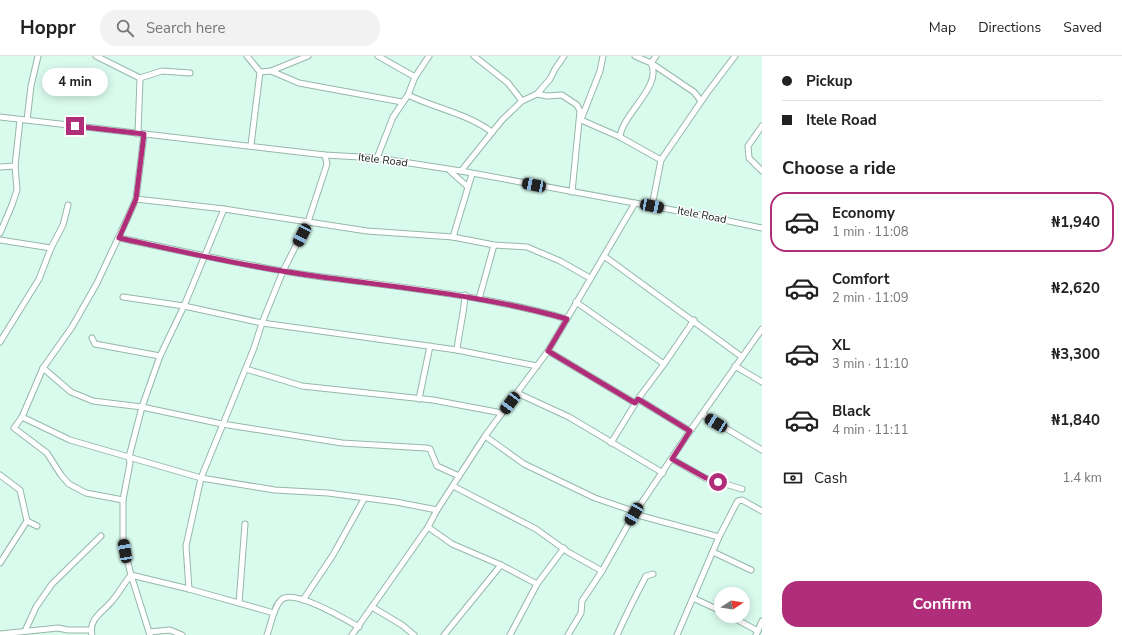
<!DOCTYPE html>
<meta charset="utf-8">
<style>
body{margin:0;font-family:"Nunito Sans",sans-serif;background:#f2f2f2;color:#222;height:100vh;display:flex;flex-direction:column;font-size:15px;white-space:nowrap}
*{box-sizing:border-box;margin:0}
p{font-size:13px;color:#767676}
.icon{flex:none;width:22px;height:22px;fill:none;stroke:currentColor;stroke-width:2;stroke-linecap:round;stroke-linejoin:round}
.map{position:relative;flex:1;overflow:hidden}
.details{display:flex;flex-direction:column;background:#fff;width:360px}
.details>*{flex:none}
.hud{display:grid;align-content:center;height:88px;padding:0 20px;background:#fff}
.needle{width:26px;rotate:78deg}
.controls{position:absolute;left:714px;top:531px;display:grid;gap:8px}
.controls a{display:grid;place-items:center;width:36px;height:36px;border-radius:50%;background:#fff;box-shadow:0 2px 10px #0003;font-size:20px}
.end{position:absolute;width:18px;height:18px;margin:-9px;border:5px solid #b02e79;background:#fff;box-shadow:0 0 0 2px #fff}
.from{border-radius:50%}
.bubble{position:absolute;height:28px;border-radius:14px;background:#fff;box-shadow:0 2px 10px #0003;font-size:13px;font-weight:700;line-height:28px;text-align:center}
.car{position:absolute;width:12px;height:24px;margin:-12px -6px;border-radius:5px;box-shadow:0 0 3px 1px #0007;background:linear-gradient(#222 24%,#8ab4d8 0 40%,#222 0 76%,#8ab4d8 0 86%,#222 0)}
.hud b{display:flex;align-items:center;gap:14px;height:38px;font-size:15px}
.hud b+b{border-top:1px solid #e0e0e0}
.hud i{width:10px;height:10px;background:#222}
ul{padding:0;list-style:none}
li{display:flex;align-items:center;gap:12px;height:60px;margin:0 8px 6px;padding:0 12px;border:2px solid transparent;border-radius:16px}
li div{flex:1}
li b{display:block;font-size:15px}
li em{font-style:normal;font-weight:700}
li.active{border-color:#b02e79}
li>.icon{width:36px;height:36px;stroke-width:1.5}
h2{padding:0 20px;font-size:18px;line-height:48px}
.pay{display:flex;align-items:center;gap:10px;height:44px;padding:0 20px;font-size:15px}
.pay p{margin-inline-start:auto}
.action{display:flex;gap:8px;margin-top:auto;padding:8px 20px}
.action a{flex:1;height:46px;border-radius:16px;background:#b02e79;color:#fff;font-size:16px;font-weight:700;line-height:46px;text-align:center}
header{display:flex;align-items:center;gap:24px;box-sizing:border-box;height:56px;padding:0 20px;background:#fff;border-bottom:1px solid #e0e0e0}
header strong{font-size:19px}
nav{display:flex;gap:22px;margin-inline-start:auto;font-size:14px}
.search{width:280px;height:36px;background:#f2f2f2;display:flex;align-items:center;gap:10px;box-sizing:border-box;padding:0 14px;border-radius:16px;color:#767676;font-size:15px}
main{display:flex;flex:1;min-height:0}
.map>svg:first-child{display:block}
</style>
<header>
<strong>Hoppr</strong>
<div class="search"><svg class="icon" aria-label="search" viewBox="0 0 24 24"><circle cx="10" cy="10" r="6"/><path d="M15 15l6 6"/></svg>Search here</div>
<nav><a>Map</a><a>Directions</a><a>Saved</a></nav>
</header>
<main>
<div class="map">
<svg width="762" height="579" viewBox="0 0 762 579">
<rect width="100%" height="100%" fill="#d9fbed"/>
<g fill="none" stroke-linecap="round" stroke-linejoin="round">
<g stroke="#96b7aa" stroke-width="7">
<g id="minor">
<polyline points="96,0 140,22 162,15 190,17"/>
<polyline points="247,0 260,16 251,89"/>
<polyline points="378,0 415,21"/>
<polyline points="474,0 508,27 522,45"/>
<polyline points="635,0 651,7 694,36 701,45"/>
<polyline points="651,7 656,0"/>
<polyline points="271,15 299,27 402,46"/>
<polyline points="260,16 271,15 308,0"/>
<polyline points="537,38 547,40 562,39 577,49 580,55 572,136"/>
<path d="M408 39C437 53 466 57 492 76"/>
<polyline points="0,61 325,99 377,102 461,115 705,160 762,172"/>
<polyline points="582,61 600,15 603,0"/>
<polyline points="27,64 31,30 38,0"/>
<polyline points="581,64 620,81 661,104"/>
<polyline points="762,70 748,90 749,102 762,115"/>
<polyline points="138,78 140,22"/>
<path d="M620 81C622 58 663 30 651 7"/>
<polyline points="377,102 393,61 408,39 415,21 429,0"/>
<polyline points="0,111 15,110"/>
<polyline points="450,115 468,131"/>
<polyline points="461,115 502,64 522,45 537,38 550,23 555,13 564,0"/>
<polyline points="136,143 224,153 367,175 453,181 494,189 527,191 560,205 590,222"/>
<polyline points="652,150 661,104 707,37 735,0"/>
<polyline points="0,177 12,149 17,134 15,110 20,64"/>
<polyline points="453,181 472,118"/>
<path d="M119 182C184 195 249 211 315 220 400 231 484 239 567 263"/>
<polyline points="0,184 51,192"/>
<polyline points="604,200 742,301"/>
<polyline points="123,241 184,250 262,267 457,294 537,310"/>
<polyline points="479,243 494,189"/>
<polyline points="576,246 664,308"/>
<polyline points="92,282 95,288 160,300"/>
<polyline points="0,286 39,223 51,192 63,169 68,149"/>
<path d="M457 294C459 275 464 258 465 239"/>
<polyline points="548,295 635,347"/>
<polyline points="735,310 762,326"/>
<polyline points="43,312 71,336 93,345 142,351 222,368 342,387 426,392 430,393 437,410 459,420"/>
<polyline points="246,313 302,330 433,344 502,357"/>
<polyline points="517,337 569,361 663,417"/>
<polyline points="419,343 430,290"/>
<polyline points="638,343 690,375"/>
<polyline points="702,358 762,394"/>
<polyline points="22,361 70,384 201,422 275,434 328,437 396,446 437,454"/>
<polyline points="485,380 524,408 595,442 636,456"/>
<polyline points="611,387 638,343 664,308 694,264"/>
<polyline points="672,403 705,422 742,433"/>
<polyline points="0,419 20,434 27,465 0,507"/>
<polyline points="453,430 536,473 568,496 602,515"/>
<polyline points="123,444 86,437 69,428 61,419 47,397 14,372 22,361 43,312 72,271 97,227 128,161 136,143 144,78"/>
<polyline points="634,458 719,481"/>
<polyline points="27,465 37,470"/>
<polyline points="428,471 452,488 501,509 537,528"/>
<polyline points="713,496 751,514"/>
<polyline points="131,519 189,533 274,557"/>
<polyline points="189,533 186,490 201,422 254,292 262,267 283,215 308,166 327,108 325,99"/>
<polyline points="693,542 721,555"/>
<polyline points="303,544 333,499 364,443"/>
<polyline points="239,547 245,468"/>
<polyline points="372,551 402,569 414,579"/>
<polyline points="730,560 758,575"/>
<polyline points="25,575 36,551 52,528 101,480"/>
<polyline points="149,576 170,574 182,579"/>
<polyline points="0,578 58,572 68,574 91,574"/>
<path d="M92 579C88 563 103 556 112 545 119 537 124 527 131 519"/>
<polyline points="150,579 131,519 123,487 123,444 130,407 129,401 142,351 160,300 184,250 224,153"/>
<path d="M267 579C271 569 273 552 281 544 293 532 345 563 359 571"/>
<polyline points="352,579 428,471 437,454 485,380 548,295 635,147"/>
<polyline points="444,579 501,509"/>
<polyline points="510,579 537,528 564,492"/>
<polyline points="568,579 581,557 582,545 602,515 634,458 690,375 762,273"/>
<path d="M617 579C626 559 636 539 646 520L653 518"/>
<polyline points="677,579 719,481 736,448 738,445 742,444 762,455"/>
<polyline points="756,579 762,565"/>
</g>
</g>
<use href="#minor" stroke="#fff" stroke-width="5"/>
</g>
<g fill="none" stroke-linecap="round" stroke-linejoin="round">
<path stroke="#b02e79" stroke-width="5" d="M75 70 144 78 136 143 119 182C184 196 249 211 315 220 401 232 483 239 567 263L548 295 635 347 638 343 690 375 672 403 706 422 718 426"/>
</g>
<g text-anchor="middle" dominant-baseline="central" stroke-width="3" stroke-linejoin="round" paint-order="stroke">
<g font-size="11" fill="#111d19" stroke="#fff">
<text transform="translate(383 104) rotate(7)">Itele Road</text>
<text transform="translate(702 159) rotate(11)">Itele Road</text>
</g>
</g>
</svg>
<div class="controls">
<a><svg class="needle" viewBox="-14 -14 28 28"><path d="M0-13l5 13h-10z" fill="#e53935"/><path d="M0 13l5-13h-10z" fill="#767676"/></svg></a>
</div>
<i class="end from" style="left:718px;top:426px"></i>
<i class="end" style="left:75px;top:70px"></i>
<div class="bubble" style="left:42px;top:12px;width:66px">4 min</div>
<i class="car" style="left:534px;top:129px;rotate:281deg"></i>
<i class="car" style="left:652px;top:150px;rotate:101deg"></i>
<i class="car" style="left:302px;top:179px;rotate:207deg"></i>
<i class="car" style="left:510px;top:347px;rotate:217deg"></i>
<i class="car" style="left:716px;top:367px;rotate:301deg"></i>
<i class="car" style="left:634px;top:458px;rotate:210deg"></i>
<i class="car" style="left:125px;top:495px;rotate:350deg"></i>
</div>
<section class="details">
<div class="hud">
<b><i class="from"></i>Pickup</b>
<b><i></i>Itele Road</b>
</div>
<h2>Choose a ride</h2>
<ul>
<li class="active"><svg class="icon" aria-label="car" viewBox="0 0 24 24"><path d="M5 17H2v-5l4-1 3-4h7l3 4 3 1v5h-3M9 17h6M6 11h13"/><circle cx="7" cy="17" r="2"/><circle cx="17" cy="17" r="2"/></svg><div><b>Economy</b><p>1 min · 11:08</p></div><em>₦1,940</em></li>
<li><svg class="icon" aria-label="car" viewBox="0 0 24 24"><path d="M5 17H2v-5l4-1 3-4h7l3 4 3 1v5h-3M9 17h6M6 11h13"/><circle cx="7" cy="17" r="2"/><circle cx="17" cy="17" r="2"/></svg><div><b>Comfort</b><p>2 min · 11:09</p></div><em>₦2,620</em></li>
<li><svg class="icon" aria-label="car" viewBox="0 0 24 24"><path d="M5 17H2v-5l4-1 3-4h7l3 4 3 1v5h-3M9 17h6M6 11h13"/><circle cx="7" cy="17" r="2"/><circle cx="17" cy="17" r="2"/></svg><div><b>XL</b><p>3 min · 11:10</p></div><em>₦3,300</em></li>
<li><svg class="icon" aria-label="car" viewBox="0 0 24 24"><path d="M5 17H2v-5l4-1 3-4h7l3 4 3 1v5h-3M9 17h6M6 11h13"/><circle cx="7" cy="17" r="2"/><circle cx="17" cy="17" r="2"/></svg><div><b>Black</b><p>4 min · 11:11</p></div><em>₦1,840</em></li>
</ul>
<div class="pay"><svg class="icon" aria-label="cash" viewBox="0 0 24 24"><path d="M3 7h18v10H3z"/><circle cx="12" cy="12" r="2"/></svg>Cash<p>1.4 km</p></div>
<div class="action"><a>Confirm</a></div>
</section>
</main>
